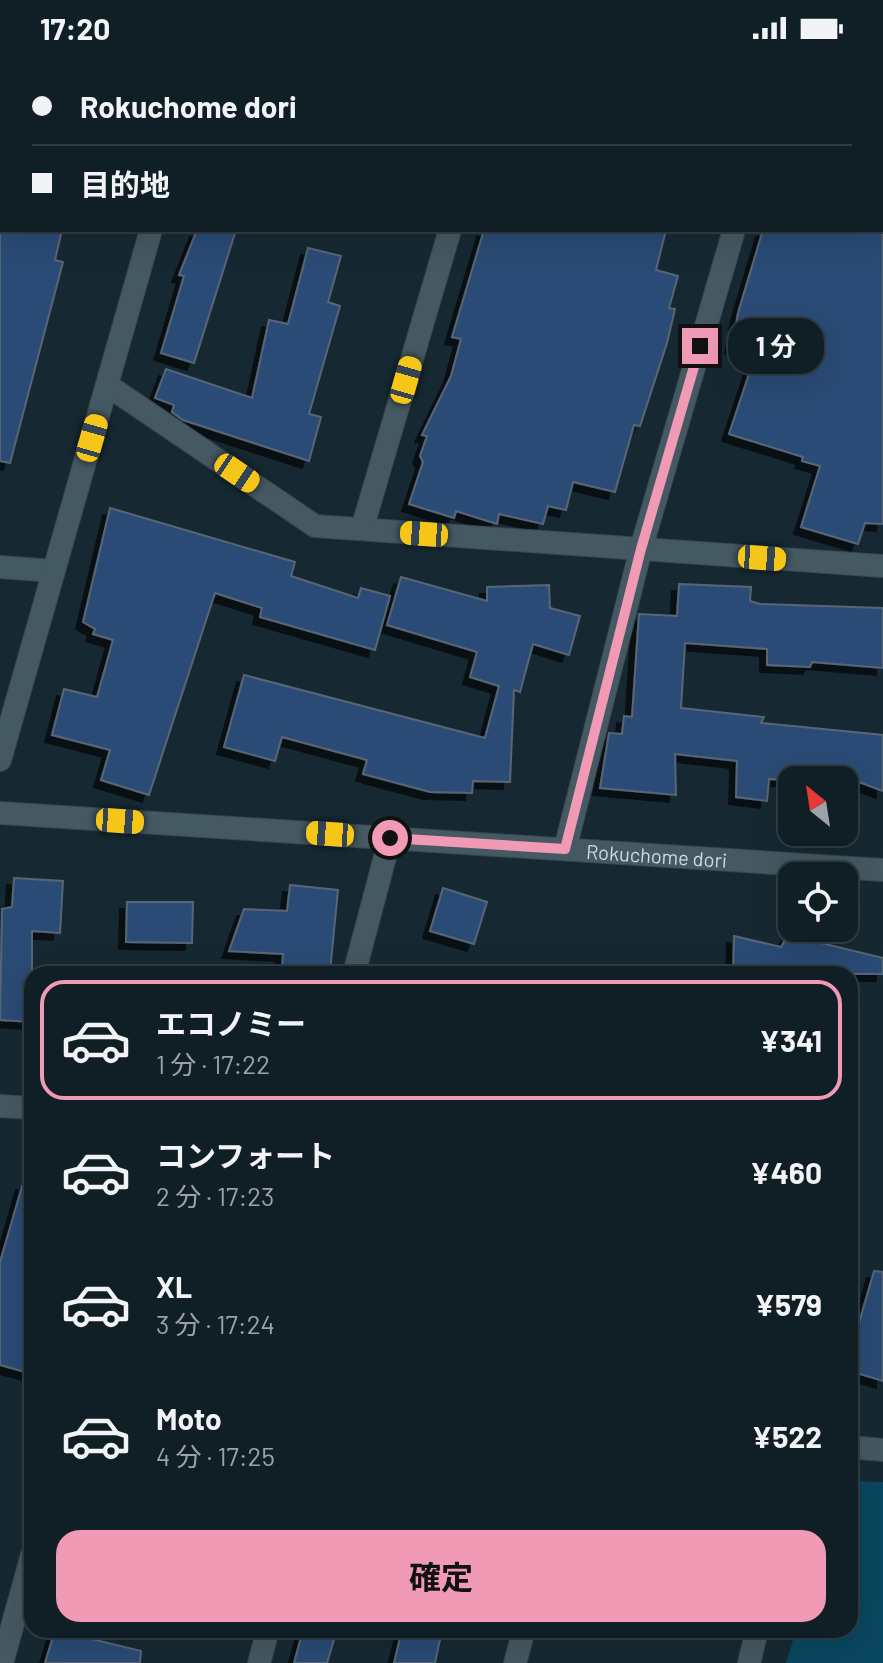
<!DOCTYPE html>
<html lang="ja">
<meta charset="utf-8">
<style>
body{margin:0;font-family:Barlow,"Noto Sans JP",sans-serif;background:#19272e;color:#f1f3f6;height:100vh;display:flex;flex-direction:column;font-size:30px;white-space:nowrap}
*{box-sizing:border-box;margin:0}
p{font-size:26px;color:#9ca2a7}
.icon{flex:none;width:44px;height:44px;fill:none;stroke:currentColor;stroke-width:2;stroke-linecap:round;stroke-linejoin:round}
.map{position:relative;flex:1;overflow:hidden}
.side{position:absolute;left:24px;top:910px;width:834px;height:672px;display:flex;flex-direction:column;background:#101f26;border-radius:24px;box-shadow:0 8px 32px #0002,0 0 0 2px #303d43}
.side>*{flex:none}
.hud{position:absolute;left:0px;top:0px;width:884px;height:176px;box-shadow:0 8px 32px #0002,0 0 0 2px #303d43;display:grid;align-content:center;height:176px;padding:0 32px;background:#101f26}
.needle{width:52px;rotate:330deg}
.controls{position:absolute;left:778px;top:710px;display:grid;gap:16px}
.controls a{display:grid;place-items:center;width:80px;height:80px;border-radius:16px;background:#101f26;box-shadow:0 8px 32px #0002,0 0 0 2px #303d43;font-size:40px}
.end{position:absolute;width:36px;height:36px;margin:-18px;border:10px solid #f09ab5;background:#111;box-shadow:0 0 0 4px #111}
.from{border-radius:50%}
.bubble{position:absolute;height:56px;border-radius:24px;background:#101f26;box-shadow:0 8px 32px #0002,0 0 0 2px #303d43;font-size:26px;font-weight:700;line-height:56px;text-align:center}
.car{position:absolute;width:24px;height:48px;margin:-24px -12px;border-radius:10px;box-shadow:0 0 6px 2px #0007;background:linear-gradient(#f5c518 24%,#345 0 40%,#f5c518 0 76%,#345 0 86%,#f5c518 0)}
.hud b{display:flex;align-items:center;gap:28px;height:76px;font-size:30px}
.hud b+b{border-top:2px solid #303d43}
.hud i{width:20px;height:20px;background:#f1f3f6}
ul{padding:14px 0 0;list-style:none}
li{display:flex;align-items:center;gap:24px;height:120px;margin:0 16px 12px;padding:0 16px;border:4px solid transparent;border-radius:24px}
li div{flex:1}
li b{display:block;font-size:30px}
li em{font-style:normal;font-weight:700}
li.selected{border-color:#f09ab5}
li>.icon{width:72px;height:72px;stroke-width:1.5}
.cta{display:flex;gap:16px;margin-top:auto;padding:16px 32px}
.cta a{flex:1;height:92px;border-radius:24px;background:#f09ab5;color:#111;font-size:32px;font-weight:700;line-height:92px;text-align:center}
.status{display:flex;justify-content:space-between;align-items:center;height:56px;padding:0 40px;background:#101f26;direction:ltr}
.status svg{height:22px;fill:currentColor}
.map>svg:first-child{display:block}
</style>
<div class="status"><b>17:20</b><svg viewBox="0 0 49 12"><path d="M0 12V9h3v3zM5 12V6h3v6zM10 12V3h3v9zM15 12V0h3v12zM26 1h20v11H26zM47 4h2v5h-2z"/></svg></div>
<div class="map">
<svg width="883" height="1607" viewBox="0 0 883 1607">
<defs>
<filter id="shadow"><feDropShadow dx="-7" dy="7" stdDeviation="0" flood-color="#0009"/></filter>
</defs>
<rect width="100%" height="100%" fill="#162932"/>
<polygon fill="#094760" points="850,1425 883,1426 883,1607 786,1607 796,1574 850,1574"/>
<g fill="#2c4b75" stroke="#596575" stroke-width="2" filter="url(#shadow)">
<polygon points="0,174 62,174 55,204 63,206 10,407 0,405"/>
<polygon points="197,174 236,174 194,307 161,297 184,220 179,219"/>
<polygon points="484,174 666,174 656,214 678,220 669,252 675,253 667,287 640,370 634,369 615,436 573,426 566,454 548,450 543,468 499,458 497,468 456,455 454,462 409,448 423,406 420,400 427,380 422,379 451,320 461,283 452,281"/>
<polygon points="763,174 883,174 883,468 865,467 858,488 801,471 820,410 802,405 803,401 729,378 756,297 732,291 738,257"/>
<polygon points="308,192 341,200 328,246 340,250 309,358 321,361 309,405 183,364 172,356 174,349 155,342 166,313 252,342 269,264 288,268"/>
<polygon points="110,452 295,506 291,520 358,542 361,532 390,540 375,594 260,561 262,552 215,537 149,739 101,724 110,694 52,679 64,633 97,641 113,584 93,578 95,573 83,566"/>
<polygon points="401,521 487,545 487,531 549,529 550,552 580,560 569,599 533,588 520,636 514,634 510,726 473,725 472,737 430,736 363,718 367,704 282,681 275,705 224,691 244,619 485,682 499,630 470,621 477,596 387,569"/>
<polygon points="679,528 751,531 750,545 760,548 883,552 883,612 812,606 810,611 767,609 767,593 685,587 681,652 764,661 761,667 883,679 883,735 819,711 819,724 769,723 767,745 736,741 737,705 675,698 676,739 600,732 609,677 622,678 624,660 632,661 639,558 677,560"/>
<polygon points="14,822 63,825 60,877 32,875 32,966 0,964 2,853 12,851"/>
<polygon points="290,829 338,834 330,916 282,912 283,898 229,895 244,853 287,855"/>
<polygon points="443,832 487,846 474,888 430,875"/>
<polygon points="127,846 193,846 192,887 126,886"/>
<polygon points="788,879 883,902 883,918 733,918 734,880 781,891"/>
<polygon points="23,1127 32,1128 32,1318 0,1309 0,1206"/>
<polygon points="874,1215 883,1216 883,1325 850,1315 850,1298"/>
<polygon points="55,1574 141,1595 140,1607 45,1607"/>
<polygon points="303,1574 337,1574 327,1607 294,1607"/>
<polygon points="402,1574 442,1574 435,1607 394,1607"/>
</g>
<g fill="none" stroke-linecap="round" stroke-linejoin="round">
<g stroke="#38464e" stroke-width="24">
<g id="minor">
<polyline points="201,2 201,0"/>
<polyline points="500,2 501,0"/>
<polyline points="783,2 784,0"/>
<polyline points="107,329 315,470 883,510"/>
<polyline points="362,473 450,174"/>
<polyline points="0,511 54,515"/>
<polyline points="0,704 151,174"/>
<polyline points="565,793 641,493 734,174"/>
<polyline points="354,918 390,782"/>
<polyline points="0,1050 32,1052"/>
<polyline points="850,1391 883,1394"/>
<polyline points="2,1607 32,1499"/>
<polyline points="259,1607 268,1574"/>
<polyline points="515,1607 524,1574"/>
<polyline points="749,1607 757,1574"/>
</g>
</g>
<g stroke="#38464e" stroke-width="24">
<g id="tertiary">
<path id="s1" d="M0 757 883 814"/>
</g>
</g>
<use href="#minor" stroke="#455963" stroke-width="22"/>
<use href="#tertiary" stroke="#455963" stroke-width="22"/>
</g>
<g fill="none" stroke-linecap="round" stroke-linejoin="round">
<polyline stroke="#f09ab5" stroke-width="10" points="390,782 565,793 641,493 700,290"/>
</g>
<g text-anchor="middle" dominant-baseline="central" stroke-width="6" stroke-linejoin="round" paint-order="stroke">
<g font-size="20" fill="#d0dbe1" stroke="#162932">
<text stroke="none"><textPath href="#s1" startOffset="658">Rokuchome dori</textPath></text>
</g>
</g>
</svg>
<div class="controls">
<a><svg class="needle" viewBox="-14 -14 28 28"><path d="M0-13l5 13h-10z" fill="#e53935"/><path d="M0 13l5-13h-10z" fill="#9ca2a7"/></svg></a>
<a><svg class="icon" aria-label="locate" viewBox="0 0 24 24"><circle cx="12" cy="12" r="6"/><path d="M12 2v4M12 18v4M2 12h4M18 12h4"/></svg></a>
</div>
<i class="end from" style="left:390px;top:782px"></i>
<i class="end" style="left:700px;top:290px"></i>
<div class="bubble" style="left:728px;top:262px;width:96px">1 分</div>
<i class="car" style="left:406px;top:324px;rotate:16deg"></i>
<i class="car" style="left:92px;top:382px;rotate:16deg"></i>
<i class="car" style="left:237px;top:417px;rotate:124deg"></i>
<i class="car" style="left:424px;top:478px;rotate:274deg"></i>
<i class="car" style="left:762px;top:502px;rotate:94deg"></i>
<i class="car" style="left:120px;top:765px;rotate:94deg"></i>
<i class="car" style="left:330px;top:778px;rotate:274deg"></i>
<div class="hud">
<b><i class="from"></i>Rokuchome dori</b>
<b><i></i>目的地</b>
</div>
<section class="side">
<ul>
<li class="selected"><svg class="icon" aria-label="car" viewBox="0 0 24 24"><path d="M5 17H2v-5l4-1 3-4h7l3 4 3 1v5h-3M9 17h6M6 11h13"/><circle cx="7" cy="17" r="2"/><circle cx="17" cy="17" r="2"/></svg><div><b>エコノミー</b><p>1 分 · 17:22</p></div><em>¥341</em></li>
<li><svg class="icon" aria-label="car" viewBox="0 0 24 24"><path d="M5 17H2v-5l4-1 3-4h7l3 4 3 1v5h-3M9 17h6M6 11h13"/><circle cx="7" cy="17" r="2"/><circle cx="17" cy="17" r="2"/></svg><div><b>コンフォート</b><p>2 分 · 17:23</p></div><em>¥460</em></li>
<li><svg class="icon" aria-label="car" viewBox="0 0 24 24"><path d="M5 17H2v-5l4-1 3-4h7l3 4 3 1v5h-3M9 17h6M6 11h13"/><circle cx="7" cy="17" r="2"/><circle cx="17" cy="17" r="2"/></svg><div><b>XL</b><p>3 分 · 17:24</p></div><em>¥579</em></li>
<li><svg class="icon" aria-label="car" viewBox="0 0 24 24"><path d="M5 17H2v-5l4-1 3-4h7l3 4 3 1v5h-3M9 17h6M6 11h13"/><circle cx="7" cy="17" r="2"/><circle cx="17" cy="17" r="2"/></svg><div><b>Moto</b><p>4 分 · 17:25</p></div><em>¥522</em></li>
</ul>
<div class="cta"><a>確定</a></div>
</section>
</div>
